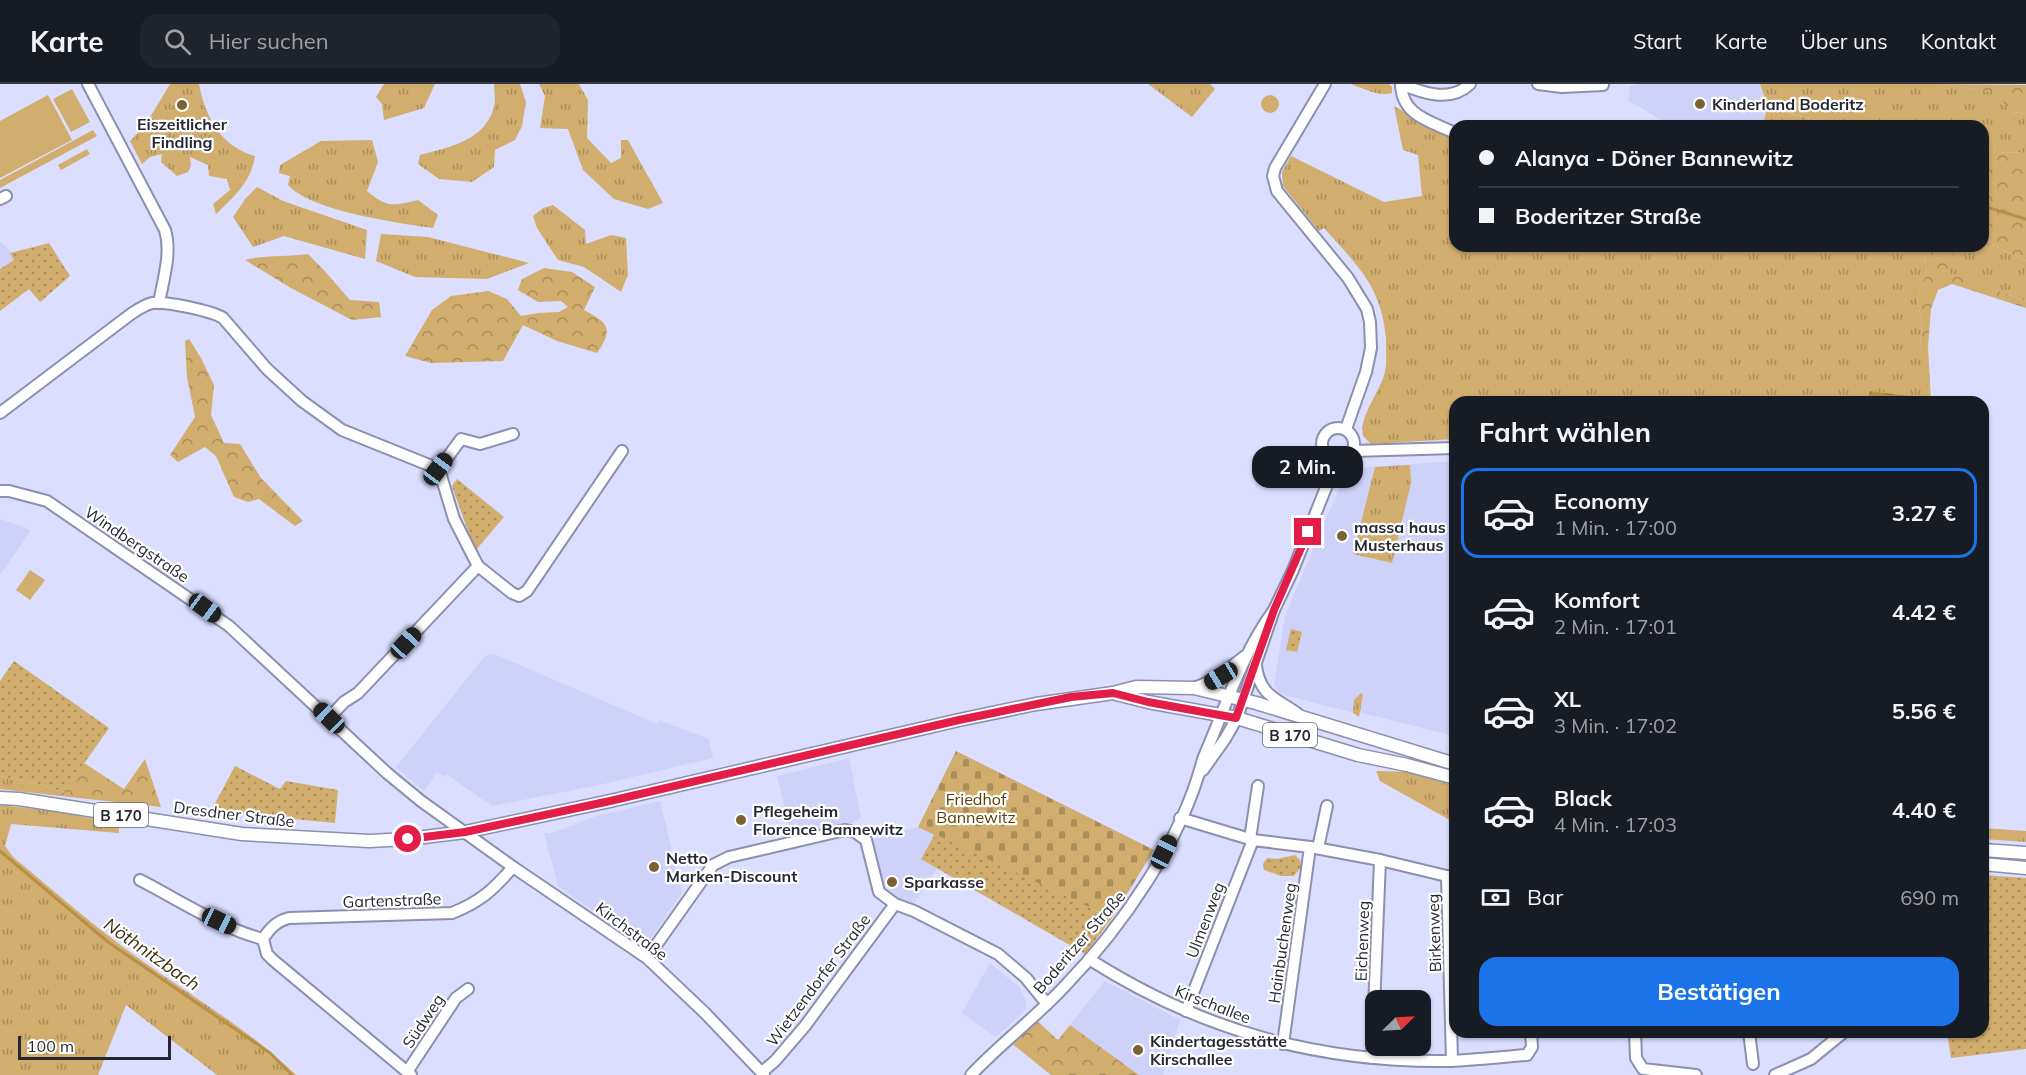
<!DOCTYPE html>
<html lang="de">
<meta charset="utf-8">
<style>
body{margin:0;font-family:Mulish,sans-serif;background:#20242c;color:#f1f3f6;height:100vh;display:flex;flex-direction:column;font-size:22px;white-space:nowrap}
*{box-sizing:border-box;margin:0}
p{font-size:20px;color:#9ea1a6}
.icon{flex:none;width:33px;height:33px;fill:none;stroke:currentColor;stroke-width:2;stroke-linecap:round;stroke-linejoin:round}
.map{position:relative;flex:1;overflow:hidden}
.drawer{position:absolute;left:1449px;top:312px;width:540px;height:642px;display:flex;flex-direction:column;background:#171b24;border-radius:18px;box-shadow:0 2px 4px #0004}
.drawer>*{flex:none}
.guide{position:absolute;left:1449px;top:36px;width:540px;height:132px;border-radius:18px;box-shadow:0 2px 4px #0004;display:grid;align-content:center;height:132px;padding:0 30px;background:#171b24}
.needle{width:39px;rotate:66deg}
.tools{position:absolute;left:1365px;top:906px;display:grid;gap:12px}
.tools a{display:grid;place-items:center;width:66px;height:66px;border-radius:12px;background:#171b24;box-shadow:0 2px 4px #0004;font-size:30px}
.scale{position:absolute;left:18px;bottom:15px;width:153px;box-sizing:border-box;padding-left:6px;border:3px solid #262733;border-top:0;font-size:16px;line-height:21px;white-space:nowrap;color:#262733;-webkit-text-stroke:4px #fff;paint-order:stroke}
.end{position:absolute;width:27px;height:27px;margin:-14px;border:8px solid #e11d48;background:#fff;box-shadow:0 0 0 3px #fff}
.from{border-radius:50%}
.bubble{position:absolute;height:42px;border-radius:18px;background:#171b24;box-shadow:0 2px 4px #0004;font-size:20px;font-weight:700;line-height:42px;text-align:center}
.car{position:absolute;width:18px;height:36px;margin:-18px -9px;border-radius:8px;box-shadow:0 0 4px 2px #0007;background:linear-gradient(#222 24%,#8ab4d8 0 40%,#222 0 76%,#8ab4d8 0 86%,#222 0)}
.guide b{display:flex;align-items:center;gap:21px;height:57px;font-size:22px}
.guide b+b{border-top:2px solid #363941}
.guide i{width:15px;height:15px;background:#f1f3f6}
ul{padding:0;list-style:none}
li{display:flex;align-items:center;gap:18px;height:90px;margin:0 12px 9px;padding:0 18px;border:3px solid transparent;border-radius:18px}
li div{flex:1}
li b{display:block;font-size:22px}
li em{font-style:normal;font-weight:700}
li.selected{border-color:#1a73e8}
li>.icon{width:54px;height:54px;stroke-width:1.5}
h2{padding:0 30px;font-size:27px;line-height:72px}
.pay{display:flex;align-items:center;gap:15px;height:66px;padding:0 30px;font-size:22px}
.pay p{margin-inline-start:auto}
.primary-button{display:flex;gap:12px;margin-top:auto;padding:12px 30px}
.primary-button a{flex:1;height:69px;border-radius:18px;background:#1a73e8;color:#fff;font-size:24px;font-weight:700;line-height:69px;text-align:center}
header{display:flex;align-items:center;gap:36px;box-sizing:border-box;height:84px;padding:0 30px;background:#171b24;border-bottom:2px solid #363941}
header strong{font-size:28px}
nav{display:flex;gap:33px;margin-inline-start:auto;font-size:21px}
.search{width:420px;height:54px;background:#20242c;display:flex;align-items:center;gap:15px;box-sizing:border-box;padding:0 21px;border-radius:18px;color:#9ea1a6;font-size:22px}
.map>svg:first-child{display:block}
</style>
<header>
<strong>Karte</strong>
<div class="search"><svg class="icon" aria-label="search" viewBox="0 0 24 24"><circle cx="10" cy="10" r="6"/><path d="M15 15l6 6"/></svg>Hier suchen</div>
<nav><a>Start</a><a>Karte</a><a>Über uns</a><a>Kontakt</a></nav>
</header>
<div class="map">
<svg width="2026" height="991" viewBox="0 0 2026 991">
<defs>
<pattern id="grass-tufts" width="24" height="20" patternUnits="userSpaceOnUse" patternTransform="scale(1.5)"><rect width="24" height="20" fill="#d1ad6e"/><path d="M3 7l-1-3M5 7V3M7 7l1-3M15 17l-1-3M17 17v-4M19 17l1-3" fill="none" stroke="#a98d5b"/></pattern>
<pattern id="forest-crowns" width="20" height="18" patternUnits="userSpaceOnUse" patternTransform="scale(1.5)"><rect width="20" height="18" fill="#d1ad6e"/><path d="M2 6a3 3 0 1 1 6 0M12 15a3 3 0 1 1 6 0" fill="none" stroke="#a98d5b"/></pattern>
<pattern id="cemetery-stones" width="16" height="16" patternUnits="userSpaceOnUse" patternTransform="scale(1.5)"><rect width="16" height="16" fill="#d1ad6e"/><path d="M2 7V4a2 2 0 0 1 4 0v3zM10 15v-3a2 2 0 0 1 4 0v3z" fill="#a98d5b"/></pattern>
<pattern id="park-dots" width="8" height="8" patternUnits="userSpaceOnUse" patternTransform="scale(1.5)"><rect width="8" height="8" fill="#d1ad6e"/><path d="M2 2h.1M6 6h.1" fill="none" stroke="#a98d5b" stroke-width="1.8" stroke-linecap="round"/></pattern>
<pattern id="water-waves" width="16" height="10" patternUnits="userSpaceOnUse" patternTransform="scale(1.5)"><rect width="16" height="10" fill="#b89146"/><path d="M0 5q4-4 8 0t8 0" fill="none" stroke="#95763b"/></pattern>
</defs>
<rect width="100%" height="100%" fill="#dbdeff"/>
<g fill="#ced1f8">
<polygon points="1639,0 1760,0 1768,23 1762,42 1671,42 1628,16 1630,2"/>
<polygon points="0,158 7,163 14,176 0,185"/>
<polygon points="1455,377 1455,652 1362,629 1350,628 1285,611 1279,608 1274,601 1285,532 1346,388 1354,384 1369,383"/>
<polygon points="0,435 31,446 0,491"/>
<polygon points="494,570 657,640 659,636 706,654 709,656 713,674 599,701 492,722 446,690 444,693 437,688 424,707 396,683 485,572"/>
<polygon points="849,674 861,734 850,740 792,754 777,692"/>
<polygon points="660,717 682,808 651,854 640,860 558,802 544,749 553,749 596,732"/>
<polygon points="918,743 935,750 921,775 937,784 913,821 896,813 883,798 871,756"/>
<polygon points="990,879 1019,903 1025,914 1027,925 996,953 962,929"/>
<polygon points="1105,897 1180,936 1163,991 1139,991 1070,941"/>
</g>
<g fill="url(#grass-tufts)">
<path d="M170 0H199C206 34 220 62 255 72 251 98 235 112 216 130L213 120 230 106 227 95 209 92 208 81 190 73 191 82 188 88 177 92 161 78 162 70 150 73 142 80 130 57 146 40Z"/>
<polygon points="384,0 435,0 424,24 384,36 382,20 376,13"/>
<path d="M494 0H520L526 18 522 42 515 56 495 66 494 83 472 98 439 95 418 80 420 71C449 63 485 57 494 23 496 16 494 7 494 0Z"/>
<polygon points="539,0 579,0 588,16 587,54 611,79 621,74 621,56 628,56 663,119 648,125 614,115 583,86 568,45 540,44 545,12"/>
<polygon points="1148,0 1210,0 1215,5 1192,33"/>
<path d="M1351 0H1389L1392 3V9C1378 13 1363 4 1351 0Z"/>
<polygon points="1760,0 1942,0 2004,10 2003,19 2012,28 2026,30 2026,69 1996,68 1983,65 1983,42 1919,42 1914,40 1897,42 1839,42 1784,28 1780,42 1762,42 1768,23"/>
<circle cx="1270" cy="20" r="9"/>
<path d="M1394 22 1455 57V162H1663L1692 164 1694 162H1922L1927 185 1917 215 1922 238 1920 264 1928 263 1931 318H1911L1910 312 1870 307 1866 318H1455V355L1371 360 1363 352 1362 344C1365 324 1380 307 1385 288 1387 278 1386 266 1386 255 1382 203 1357 181 1324 144L1319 147 1283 102 1282 88 1291 72 1384 118 1422 112 1418 71 1403 66Z"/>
<path d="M372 56 378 78 367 107C387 124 393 122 418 116L438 131 433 144C398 139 311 127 288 101L290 92 279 89 280 81 321 57Z"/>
<polygon points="257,103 283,117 367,146 365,175 284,152 253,163 233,133 246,114"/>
<polygon points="553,121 585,146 586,160 611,151 626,154 628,191 621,208 584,183 558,176 537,144 533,132 543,124"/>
<polygon points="381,150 428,153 529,179 487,195 415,193 376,177"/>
<polygon points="1983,156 2026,177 2026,217 1948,189 1955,162 1983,162"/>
<polygon points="1410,381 1411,399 1392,479 1353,470 1375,383"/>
<polygon points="1361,609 1363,611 1359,633 1353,629 1354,616"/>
<polygon points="1376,687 1408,688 1455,702 1455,739 1380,697"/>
<polygon points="0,692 43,701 64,708 61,712 0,705"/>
<path d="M0 721 55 727 119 740V749L11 740 5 762 13 773C54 807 95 843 138 874 191 912 249 945 296 991H217L126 921 98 991H0Z"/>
<polygon points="1983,744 2026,747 2026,758 1983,755"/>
</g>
<g fill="url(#forest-crowns)">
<polygon points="1942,0 2026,1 2026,30 2012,28 2003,19 2003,10"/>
<polygon points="1783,28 1839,42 1780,42"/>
<polygon points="1983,65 1996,68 2026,69 2026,177 1983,156"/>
<polygon points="1922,162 1955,162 1949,189 2026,217 2026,224 1952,200 1938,206 1931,225 1928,263 1920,265 1922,238 1917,215 1927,185"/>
<path d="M308 170 322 184 350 216 379 218 381 233 352 236 291 204 245 176C263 171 288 173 308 170Z"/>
<path d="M544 184 572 188 595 203 584 226C608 239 614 244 597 269L557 257 523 241 503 277 431 279 405 272 432 226 451 212 488 207 507 215 521 232 538 229 559 228 568 223 561 217 538 218 518 206 522 195Z"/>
<polygon points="189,255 201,274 214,301 211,331 224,359 240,360 261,394 303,437 295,442 259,415 248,418 234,413 216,372 205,363 178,378 170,371 195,333 187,293 185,257"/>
<polygon points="145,675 161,723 61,712 84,679 124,705"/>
<polygon points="1036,936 1058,956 1070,941 1139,991 1051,991 1010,958"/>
</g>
<polygon fill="url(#cemetery-stones)" points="956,667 1154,766 1112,834 918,743"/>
<g fill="url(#park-dots)">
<polygon points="49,159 70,192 40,218 29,205 0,227 0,185 14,176 10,169"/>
<polygon points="457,395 504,433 475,467 452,402"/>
<polygon points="1291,545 1302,548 1297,568 1286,566"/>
<polygon points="14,577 109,644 64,708 43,701 0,692 0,597"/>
<polygon points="235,682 280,705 286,697 338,706 335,739 211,727"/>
<polygon points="935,750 1112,834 1085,870 921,775"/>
<polygon points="1295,771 1300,776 1301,783 1294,792 1281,792 1264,786 1263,780 1267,774 1277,775"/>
<polygon points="1983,791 2026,794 2026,965 1951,974 1947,948 1983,948"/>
</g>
<g fill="#d1ad6e">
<polygon points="72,5 90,38 71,48 53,15"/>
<polygon points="48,11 72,56 0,94 0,37"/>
<polygon points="93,46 97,52 0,104 0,96"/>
<polygon points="87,65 90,70 61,86 58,81"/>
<polygon points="30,486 45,496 30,516 16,506"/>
</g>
<polygon fill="url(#water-waves)" points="1870,307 1911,312 1911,318 1866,318"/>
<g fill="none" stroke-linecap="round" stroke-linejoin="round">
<g stroke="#b89146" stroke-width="3">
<polyline points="1983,122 2026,135"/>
<polyline points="0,767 108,858 270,969 292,991"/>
</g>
<g stroke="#8c8fad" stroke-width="14">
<g id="minor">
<path d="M88 0 165 146C172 169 163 196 159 219"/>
<polyline points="1325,0 1275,84 1273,92 1277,107 1348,194 1367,225 1370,238 1371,264 1366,288 1346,345"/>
<path d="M1401 0C1402 32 1430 37 1455 49"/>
<path d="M1401 0C1423 9 1450 19 1470 0"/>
<polyline points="1538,0 1562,3 1603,1"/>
<polyline points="0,115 6,112"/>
<path d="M0 329 131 230C137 226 144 221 152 219 166 217 212 227 223 234L267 285 302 317 342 346 439 385 454 435 478 482 358 609 344 618 329 634"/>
<circle cx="1338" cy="360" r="16"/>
<polyline points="1353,367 1455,364"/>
<polyline points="439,385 461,355 480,360 513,350"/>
<polyline points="0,407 9,407 47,417 229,542 387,689 421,717 513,783 647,874 705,929 764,991"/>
<polyline points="478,482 512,509 519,512 527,507 622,367"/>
<path d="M1256 582C1260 612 1276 614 1298 630"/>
<path d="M1194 604C1215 597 1228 585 1245 572"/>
<polyline points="1203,686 1225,655 1237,634 1274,526 1293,486 1337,376"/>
<polyline points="1180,734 1253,756 1310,763 1380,776 1455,794"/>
<polyline points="1250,755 1258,702"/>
<polyline points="1318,764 1327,722"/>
<polyline points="1447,792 1452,977"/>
<path d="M140 796C177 815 223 845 263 855"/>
<polyline points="647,874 713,781 729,773 845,746 855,748 866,756 879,808 895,820 914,827 998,870 1026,894 1047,920"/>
<path d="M1089 875C1200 946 1318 979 1450 977 1476 976 1502 973 1527 971L1532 963 1531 948"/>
<polyline points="1186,927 1253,756"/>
<polyline points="1635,948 1636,974 1643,985 1696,991"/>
<polyline points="1749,948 1753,980"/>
<polyline points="1283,960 1310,763"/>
<polyline points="1372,974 1380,776"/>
<polyline points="407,988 456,914 468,905"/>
<polyline points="762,988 775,977 805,942 895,820"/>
<path d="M411 991 273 876 267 870 263 855C270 844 277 837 289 834L452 829C480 818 493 806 513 783"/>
<path d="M971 991C1000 960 1035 934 1064 903 1122 843 1182 757 1203 675 1225 625 1241 571 1274 526"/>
<polyline points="1775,991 1811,975 1844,948"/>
</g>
</g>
<g stroke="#8c8fad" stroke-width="15">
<g id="major">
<polyline points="1116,610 1148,618 1237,634 1358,671 1407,681 1455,694"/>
<polyline points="0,714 19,715 242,750 369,757 408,755 465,748 610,717 959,636 1036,620 1113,609 1136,603 1194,604 1256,619 1455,680"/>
<polyline points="1983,766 2026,769"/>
<polyline points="1983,780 2026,784"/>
</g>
</g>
<use href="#minor" stroke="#fff" stroke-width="10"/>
<use href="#major" stroke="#fff" stroke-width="12"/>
</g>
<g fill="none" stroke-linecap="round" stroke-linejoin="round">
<polyline stroke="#e11d48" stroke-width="8" points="408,755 465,748 610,717 959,636 1071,613 1113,609 1148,618 1236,634 1274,526 1308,448"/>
</g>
<g fill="#7b6133" stroke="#fff" stroke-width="2">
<circle cx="1700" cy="20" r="6"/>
<circle cx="182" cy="21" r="6"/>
<circle cx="1342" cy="452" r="6"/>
<circle cx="741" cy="736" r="6"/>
<circle cx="654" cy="783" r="6"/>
<circle cx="892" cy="798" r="6"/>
<circle cx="1138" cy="966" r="6"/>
</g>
<g text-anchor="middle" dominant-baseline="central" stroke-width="4.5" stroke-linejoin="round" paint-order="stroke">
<g fill="#fff" stroke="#676870" stroke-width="1.5">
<rect x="1263" y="639" width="54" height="24" rx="4.5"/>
<rect x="94" y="719" width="54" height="24" rx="4.5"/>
</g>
<g font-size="15" font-weight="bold" fill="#262733">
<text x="1290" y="651">B 170</text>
<text x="121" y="731">B 170</text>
</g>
<g font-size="16" font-weight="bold" fill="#262733" stroke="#fff" text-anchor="start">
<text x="1712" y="20">Kinderland Boderitz</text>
<text x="182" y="40" text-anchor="middle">Eiszeitlicher<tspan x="182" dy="18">Findling</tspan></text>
<text x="1354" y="443">massa haus<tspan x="1354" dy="18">Musterhaus</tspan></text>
<text x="753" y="727">Pflegeheim<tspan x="753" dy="18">Florence Bannewitz</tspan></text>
<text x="666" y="774">Netto<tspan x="666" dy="18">Marken-Discount</tspan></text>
<text x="904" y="798">Sparkasse</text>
<text x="1150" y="957">Kindertagesstätte<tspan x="1150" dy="18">Kirschallee</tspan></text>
</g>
<g font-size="16" fill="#262733" stroke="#fff">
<text transform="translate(137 460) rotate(34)">Windbergstraße</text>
<text transform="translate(234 730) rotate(7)">Dresdner Straße</text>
<text transform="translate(392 816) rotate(-2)">Gartenstraße</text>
<text transform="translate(1205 836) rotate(-69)">Ulmenweg</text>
<text transform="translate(632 847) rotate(37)">Kirchstraße</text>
<text transform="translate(1434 849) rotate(-92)">Birkenweg</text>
<text transform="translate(1362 857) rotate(-88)">Eichenweg</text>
<text transform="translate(1079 858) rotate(-49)">Boderitzer Straße</text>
<text transform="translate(1282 859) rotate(-82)">Hainbuchenweg</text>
<text transform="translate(818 896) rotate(-53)">Wietzendorfer Straße</text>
<text transform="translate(1213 920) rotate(21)">Kirschallee</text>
<text transform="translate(423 937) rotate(-56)">Südweg</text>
</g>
<g font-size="16" fill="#5b4001" stroke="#fff">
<text x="976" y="715">Friedhof<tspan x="976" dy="18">Bannewitz</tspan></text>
</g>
<g font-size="18" font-style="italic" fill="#3e2d0b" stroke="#fff">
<text transform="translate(152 870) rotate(35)">Nöthnitzbach</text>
</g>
</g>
</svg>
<div class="tools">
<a><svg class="needle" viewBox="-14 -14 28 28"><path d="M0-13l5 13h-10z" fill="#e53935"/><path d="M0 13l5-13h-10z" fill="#9ea1a6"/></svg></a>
</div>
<div class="scale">100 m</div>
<i class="end from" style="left:408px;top:755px"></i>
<i class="end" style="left:1308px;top:448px"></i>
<div class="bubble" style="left:1252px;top:362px;width:111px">2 Min.</div>
<i class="car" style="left:438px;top:385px;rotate:37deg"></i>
<i class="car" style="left:205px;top:524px;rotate:127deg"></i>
<i class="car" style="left:406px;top:559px;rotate:43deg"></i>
<i class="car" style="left:1221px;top:592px;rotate:239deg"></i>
<i class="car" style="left:329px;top:634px;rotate:314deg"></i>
<i class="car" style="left:1164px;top:768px;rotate:26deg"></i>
<i class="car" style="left:219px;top:837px;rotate:115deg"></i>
<div class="guide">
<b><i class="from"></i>Alanya - Döner Bannewitz</b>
<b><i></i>Boderitzer Straße</b>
</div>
<section class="drawer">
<h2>Fahrt wählen</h2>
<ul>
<li class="selected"><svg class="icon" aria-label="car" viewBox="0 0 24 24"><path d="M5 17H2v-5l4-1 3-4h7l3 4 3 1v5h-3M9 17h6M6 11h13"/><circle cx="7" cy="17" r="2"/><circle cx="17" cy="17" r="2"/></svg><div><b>Economy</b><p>1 Min. · 17:00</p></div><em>3.27 €</em></li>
<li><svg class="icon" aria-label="car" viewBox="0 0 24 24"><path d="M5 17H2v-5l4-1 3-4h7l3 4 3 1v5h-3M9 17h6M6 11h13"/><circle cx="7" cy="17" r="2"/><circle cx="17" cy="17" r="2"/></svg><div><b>Komfort</b><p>2 Min. · 17:01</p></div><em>4.42 €</em></li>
<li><svg class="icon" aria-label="car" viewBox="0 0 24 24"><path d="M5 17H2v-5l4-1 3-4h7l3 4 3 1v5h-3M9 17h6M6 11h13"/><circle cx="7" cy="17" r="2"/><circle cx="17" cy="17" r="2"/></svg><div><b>XL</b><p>3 Min. · 17:02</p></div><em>5.56 €</em></li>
<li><svg class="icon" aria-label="car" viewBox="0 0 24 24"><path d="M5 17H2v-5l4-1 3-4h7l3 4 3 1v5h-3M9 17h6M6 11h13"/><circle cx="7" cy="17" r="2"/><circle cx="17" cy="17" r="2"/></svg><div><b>Black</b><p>4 Min. · 17:03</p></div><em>4.40 €</em></li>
</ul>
<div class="pay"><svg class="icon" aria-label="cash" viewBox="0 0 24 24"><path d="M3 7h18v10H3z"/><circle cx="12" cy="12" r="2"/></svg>Bar<p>690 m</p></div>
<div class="primary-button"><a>Bestätigen</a></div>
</section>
</div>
